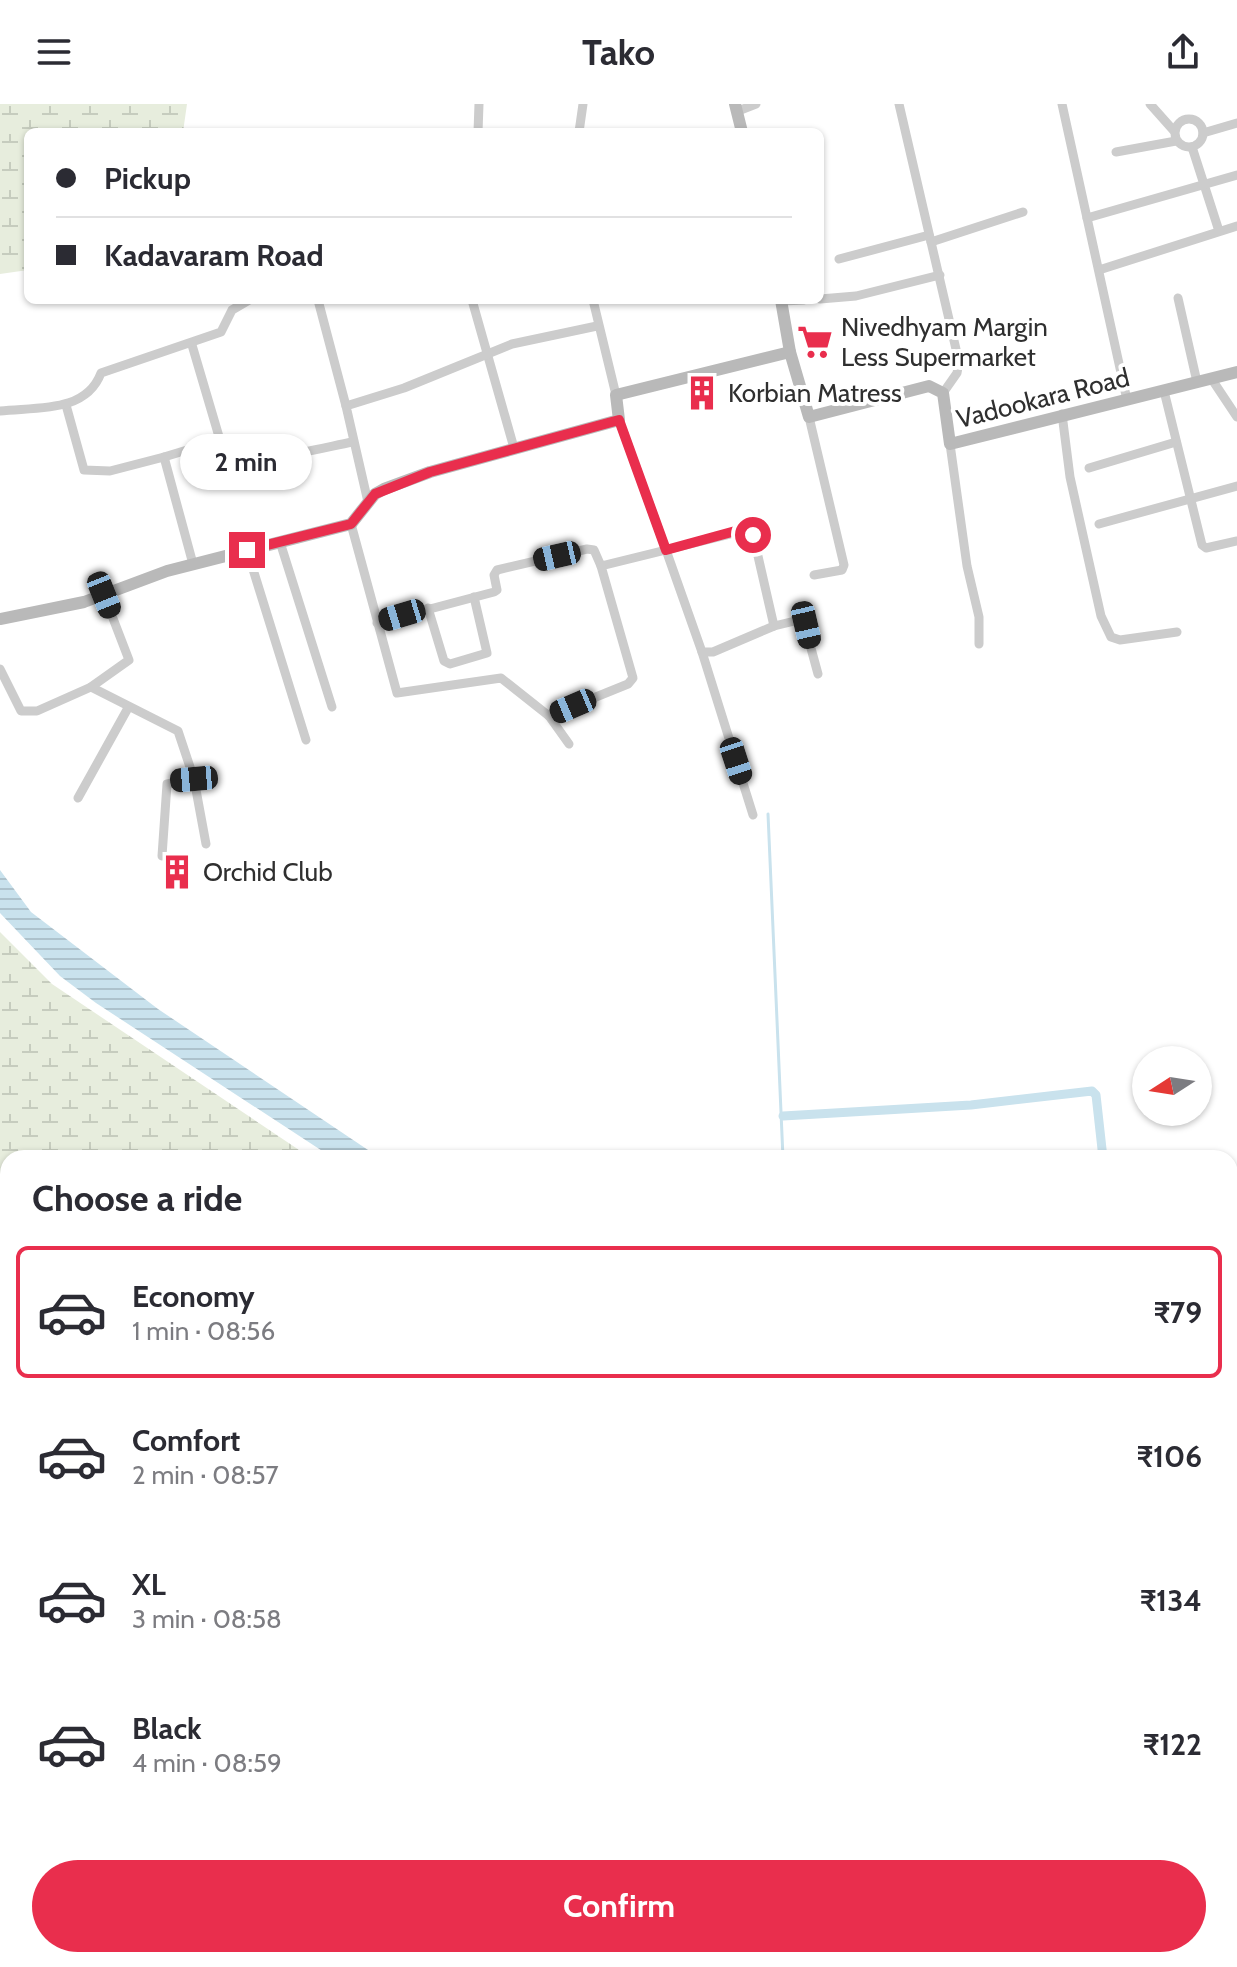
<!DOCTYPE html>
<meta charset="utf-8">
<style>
body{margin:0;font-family:Cabin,sans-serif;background:#f7f7f7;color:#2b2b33;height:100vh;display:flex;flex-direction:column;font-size:30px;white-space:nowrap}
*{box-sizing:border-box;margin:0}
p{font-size:26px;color:#7c7c81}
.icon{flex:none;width:44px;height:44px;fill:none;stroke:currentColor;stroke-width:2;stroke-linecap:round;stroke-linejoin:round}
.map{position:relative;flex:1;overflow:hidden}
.drawer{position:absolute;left:0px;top:1046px;width:1238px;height:818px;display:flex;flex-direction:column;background:#fff;border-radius:24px 24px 0 0;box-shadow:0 2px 6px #0004}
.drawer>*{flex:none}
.hud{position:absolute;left:24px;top:24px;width:800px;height:176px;border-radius:12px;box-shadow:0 2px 6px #0004;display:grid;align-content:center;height:176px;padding:0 32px;background:#fff}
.needle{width:52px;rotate:258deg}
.fabs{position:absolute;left:1132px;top:942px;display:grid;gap:16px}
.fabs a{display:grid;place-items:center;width:80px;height:80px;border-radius:50%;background:#fff;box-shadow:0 2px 6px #0004;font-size:40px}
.end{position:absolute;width:36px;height:36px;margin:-18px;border:10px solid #e92e4d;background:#fff;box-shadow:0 0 0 4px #fff}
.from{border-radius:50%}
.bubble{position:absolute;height:56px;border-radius:28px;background:#fff;box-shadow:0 2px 6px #0004;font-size:26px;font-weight:700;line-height:56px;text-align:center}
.car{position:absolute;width:24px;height:48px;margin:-24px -12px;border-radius:10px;box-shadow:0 0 6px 2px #0007;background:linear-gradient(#222 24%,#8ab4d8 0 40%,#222 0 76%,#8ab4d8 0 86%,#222 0)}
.hud b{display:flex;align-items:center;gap:28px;height:76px;font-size:30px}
.hud b+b{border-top:2px solid #e1e1e2}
.hud i{width:20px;height:20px;background:#2b2b33}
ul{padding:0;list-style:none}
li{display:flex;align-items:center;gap:24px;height:132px;margin:0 16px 12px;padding:0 16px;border:4px solid transparent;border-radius:12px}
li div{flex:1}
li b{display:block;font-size:30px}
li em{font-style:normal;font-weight:700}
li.on{border-color:#e92e4d}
li>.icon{width:72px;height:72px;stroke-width:1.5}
h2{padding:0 32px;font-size:36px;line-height:96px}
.cta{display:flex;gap:16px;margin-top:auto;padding:16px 32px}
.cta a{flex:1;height:92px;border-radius:48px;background:#e92e4d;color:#fff;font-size:32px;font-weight:700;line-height:92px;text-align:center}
header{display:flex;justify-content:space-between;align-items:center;height:104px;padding:0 32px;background:#fff;font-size:36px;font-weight:700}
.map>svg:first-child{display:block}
</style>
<header><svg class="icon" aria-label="menu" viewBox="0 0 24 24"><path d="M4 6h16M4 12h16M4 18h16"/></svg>Tako<svg class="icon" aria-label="share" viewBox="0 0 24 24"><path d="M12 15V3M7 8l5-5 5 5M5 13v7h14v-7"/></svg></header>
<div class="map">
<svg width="1237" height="1863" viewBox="0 0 1237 1863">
<defs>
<pattern id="wetland-marsh" width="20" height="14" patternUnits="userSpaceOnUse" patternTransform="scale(2)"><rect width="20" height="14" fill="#e7eddd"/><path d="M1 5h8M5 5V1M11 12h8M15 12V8" fill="none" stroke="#c6ccbe"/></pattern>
<pattern id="water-rules" width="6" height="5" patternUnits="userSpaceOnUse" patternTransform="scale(2)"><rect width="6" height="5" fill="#c9e2ed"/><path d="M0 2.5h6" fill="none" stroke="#adc2cc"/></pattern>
</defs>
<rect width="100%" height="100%" fill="#fff"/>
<g fill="url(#wetland-marsh)">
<polygon points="0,0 187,0 183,28 28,28 28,166 0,170"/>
<polygon points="0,828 52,880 311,1054 8,1054 8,1084 0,1082"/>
</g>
<g fill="url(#water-rules)">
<polygon points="0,766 31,808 158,905 380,1054 333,1054 96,899 60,872 0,809"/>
<polygon points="0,1110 8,1111 8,1280 0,1278"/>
</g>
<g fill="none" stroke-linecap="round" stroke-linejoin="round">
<g stroke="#c9e2ed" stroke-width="3">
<polyline points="768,710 783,1054"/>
<polyline points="0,1094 8,1095"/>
<polyline points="1230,1347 1237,1351"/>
<polyline points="0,1792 8,1794"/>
<polyline points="1230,1808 1237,1807"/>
<polyline points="132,1856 135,1863"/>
<polyline points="368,1856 370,1863"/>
<polyline points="1104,1863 1110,1856"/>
</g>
<g stroke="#c9e2ed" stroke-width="9">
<polyline points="783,1012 971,1001 1092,987 1096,991 1103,1054"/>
<polyline points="1235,1143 1237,1144"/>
</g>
<g stroke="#ccc" stroke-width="9">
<polyline points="899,0 931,138 1023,108"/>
<polyline points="1062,0 1127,296"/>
<polyline points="1150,0 1174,27"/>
<polyline points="738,7 756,0"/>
<circle cx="1189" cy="29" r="14"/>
<polyline points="478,28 479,0"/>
<polyline points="579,28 583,0"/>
<polyline points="1203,29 1237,19"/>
<polyline points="1192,43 1219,127"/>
<polyline points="1116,48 1176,37"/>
<polyline points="1087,114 1237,71"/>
<polyline points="931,138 959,258 957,269 943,289"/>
<polyline points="839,155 929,131"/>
<polyline points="1099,166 1237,122"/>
<polyline points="1178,194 1197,278"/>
<polyline points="820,195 856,192 940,171"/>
<polyline points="318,196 346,302"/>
<polyline points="472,196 514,344"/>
<polyline points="593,196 616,291"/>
<polyline points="782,197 804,196"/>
<path d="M192 241 220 336C255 365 311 346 352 338"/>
<polyline points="1211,274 1237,313"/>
<polyline points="1164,287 1202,441 1206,444 1237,437"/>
<polyline points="66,301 84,366 110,367 164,353 193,460"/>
<path d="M0 307C37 303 86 309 101 269L221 228 232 206 249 196"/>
<polyline points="1062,310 1070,373 1101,512 1111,533 1120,536 1177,528"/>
<polyline points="809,313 844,461 842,466 814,471"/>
<polyline points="619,316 666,446 747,426 755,439 774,522"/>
<polyline points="950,340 967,462 979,513 979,540"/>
<polyline points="164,353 220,336"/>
<polyline points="1089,364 1176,338"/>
<polyline points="368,398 346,302 404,284 512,240 597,222"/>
<polyline points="351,420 397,589 501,574 549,612 569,640"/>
<polyline points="1099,420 1237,382"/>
<polyline points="280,438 332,603"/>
<polyline points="247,446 306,636"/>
<polyline points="428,504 444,557 450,560 487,549 474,493"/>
<polyline points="377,519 494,488 497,486 494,471 497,466 587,445 594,446 601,462 666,446 702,548 713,548 774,522 803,515 818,570"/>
<polyline points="702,548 753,711"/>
<polyline points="0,565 21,607 37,607 91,583 178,627 194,675 206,740"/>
<polyline points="91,583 129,556 104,491"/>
<polyline points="549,612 628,580 633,574 601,462"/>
<polyline points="78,694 128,604"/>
<polyline points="162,752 167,680 194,675"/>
<polyline points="0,1413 8,1413"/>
<polyline points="0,1490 8,1490"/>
<polyline points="1230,1599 1237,1565"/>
<polyline points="1230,1771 1237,1771"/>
<polyline points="608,1863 643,1856"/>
<polyline points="745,1863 745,1856"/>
<polyline points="1054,1863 1057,1856"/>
</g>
<g stroke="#b9b9b9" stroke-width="12">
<polyline points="735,0 742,28"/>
<polyline points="781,196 790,248 809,313 929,282 943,289 950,340 1237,268"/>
<polyline points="0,515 84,498 167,467 351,420 375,390 384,385 430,368 619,316 616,291 790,248"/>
<polyline points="1230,1699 1237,1700"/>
<polyline points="845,1856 846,1863"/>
</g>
</g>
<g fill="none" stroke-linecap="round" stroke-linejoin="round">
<polyline stroke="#e92e4d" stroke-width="10" points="247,446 351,420 375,390 430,368 619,316 666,446 739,426 753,431"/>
</g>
<defs>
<g id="supermarket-bare" transform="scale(2.76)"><path d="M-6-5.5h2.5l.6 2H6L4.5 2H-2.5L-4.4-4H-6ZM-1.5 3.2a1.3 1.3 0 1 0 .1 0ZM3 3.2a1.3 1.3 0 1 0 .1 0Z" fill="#e92e4d" stroke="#fff" stroke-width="2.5" paint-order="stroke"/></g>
<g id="building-bare" transform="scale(2.76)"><path d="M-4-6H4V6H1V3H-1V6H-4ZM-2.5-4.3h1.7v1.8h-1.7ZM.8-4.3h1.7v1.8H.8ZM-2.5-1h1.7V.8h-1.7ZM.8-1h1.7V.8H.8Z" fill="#e92e4d" stroke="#fff" stroke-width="2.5" paint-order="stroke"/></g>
</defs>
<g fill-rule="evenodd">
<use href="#supermarket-bare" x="815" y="238"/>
<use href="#building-bare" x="702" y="289"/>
<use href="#building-bare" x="177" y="768"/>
</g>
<g text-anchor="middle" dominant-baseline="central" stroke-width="8" stroke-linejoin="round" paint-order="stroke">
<g font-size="26" fill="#2f2f2f" stroke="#fff" text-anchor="start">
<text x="841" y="223">Nivedhyam Margin<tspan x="841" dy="30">Less Supermarket</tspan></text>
<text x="728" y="289">Korbian Matress</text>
<text x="203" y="768">Orchid Club</text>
</g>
<g font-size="26" fill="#2f2f2f" stroke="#fff">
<text transform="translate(1043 294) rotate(-14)">Vadookara Road</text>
</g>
</g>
</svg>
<div class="fabs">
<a><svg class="needle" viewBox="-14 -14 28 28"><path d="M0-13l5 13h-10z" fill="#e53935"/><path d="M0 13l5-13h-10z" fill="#7c7c81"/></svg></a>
</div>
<i class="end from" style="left:753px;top:431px"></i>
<i class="end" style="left:247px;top:446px"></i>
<div class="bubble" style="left:180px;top:330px;width:132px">2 min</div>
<i class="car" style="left:557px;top:452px;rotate:257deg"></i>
<i class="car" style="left:104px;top:491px;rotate:158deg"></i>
<i class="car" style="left:402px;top:511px;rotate:253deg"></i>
<i class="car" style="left:806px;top:521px;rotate:167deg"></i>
<i class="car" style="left:573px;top:602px;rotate:247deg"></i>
<i class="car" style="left:736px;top:657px;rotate:162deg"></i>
<i class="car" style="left:194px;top:675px;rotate:265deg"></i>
<div class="hud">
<b><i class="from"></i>Pickup</b>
<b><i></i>Kadavaram Road</b>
</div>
<section class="drawer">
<h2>Choose a ride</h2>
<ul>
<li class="on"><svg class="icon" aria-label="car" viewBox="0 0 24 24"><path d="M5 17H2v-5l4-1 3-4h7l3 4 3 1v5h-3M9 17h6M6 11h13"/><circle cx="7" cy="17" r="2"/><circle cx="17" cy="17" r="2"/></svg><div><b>Economy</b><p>1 min · 08:56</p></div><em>₹79</em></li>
<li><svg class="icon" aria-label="car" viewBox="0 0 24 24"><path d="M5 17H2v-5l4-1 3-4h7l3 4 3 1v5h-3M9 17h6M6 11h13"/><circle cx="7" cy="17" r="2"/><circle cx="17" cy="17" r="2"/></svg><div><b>Comfort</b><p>2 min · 08:57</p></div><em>₹106</em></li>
<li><svg class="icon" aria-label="car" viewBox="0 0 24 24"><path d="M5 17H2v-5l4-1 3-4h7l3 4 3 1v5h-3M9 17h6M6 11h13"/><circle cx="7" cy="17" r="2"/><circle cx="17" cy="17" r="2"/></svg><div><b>XL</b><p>3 min · 08:58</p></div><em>₹134</em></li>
<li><svg class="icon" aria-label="car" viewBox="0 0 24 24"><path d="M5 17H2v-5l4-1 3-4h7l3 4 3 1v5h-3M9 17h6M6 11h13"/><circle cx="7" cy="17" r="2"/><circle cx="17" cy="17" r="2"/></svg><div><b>Black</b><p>4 min · 08:59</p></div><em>₹122</em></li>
</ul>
<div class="cta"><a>Confirm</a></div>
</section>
</div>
